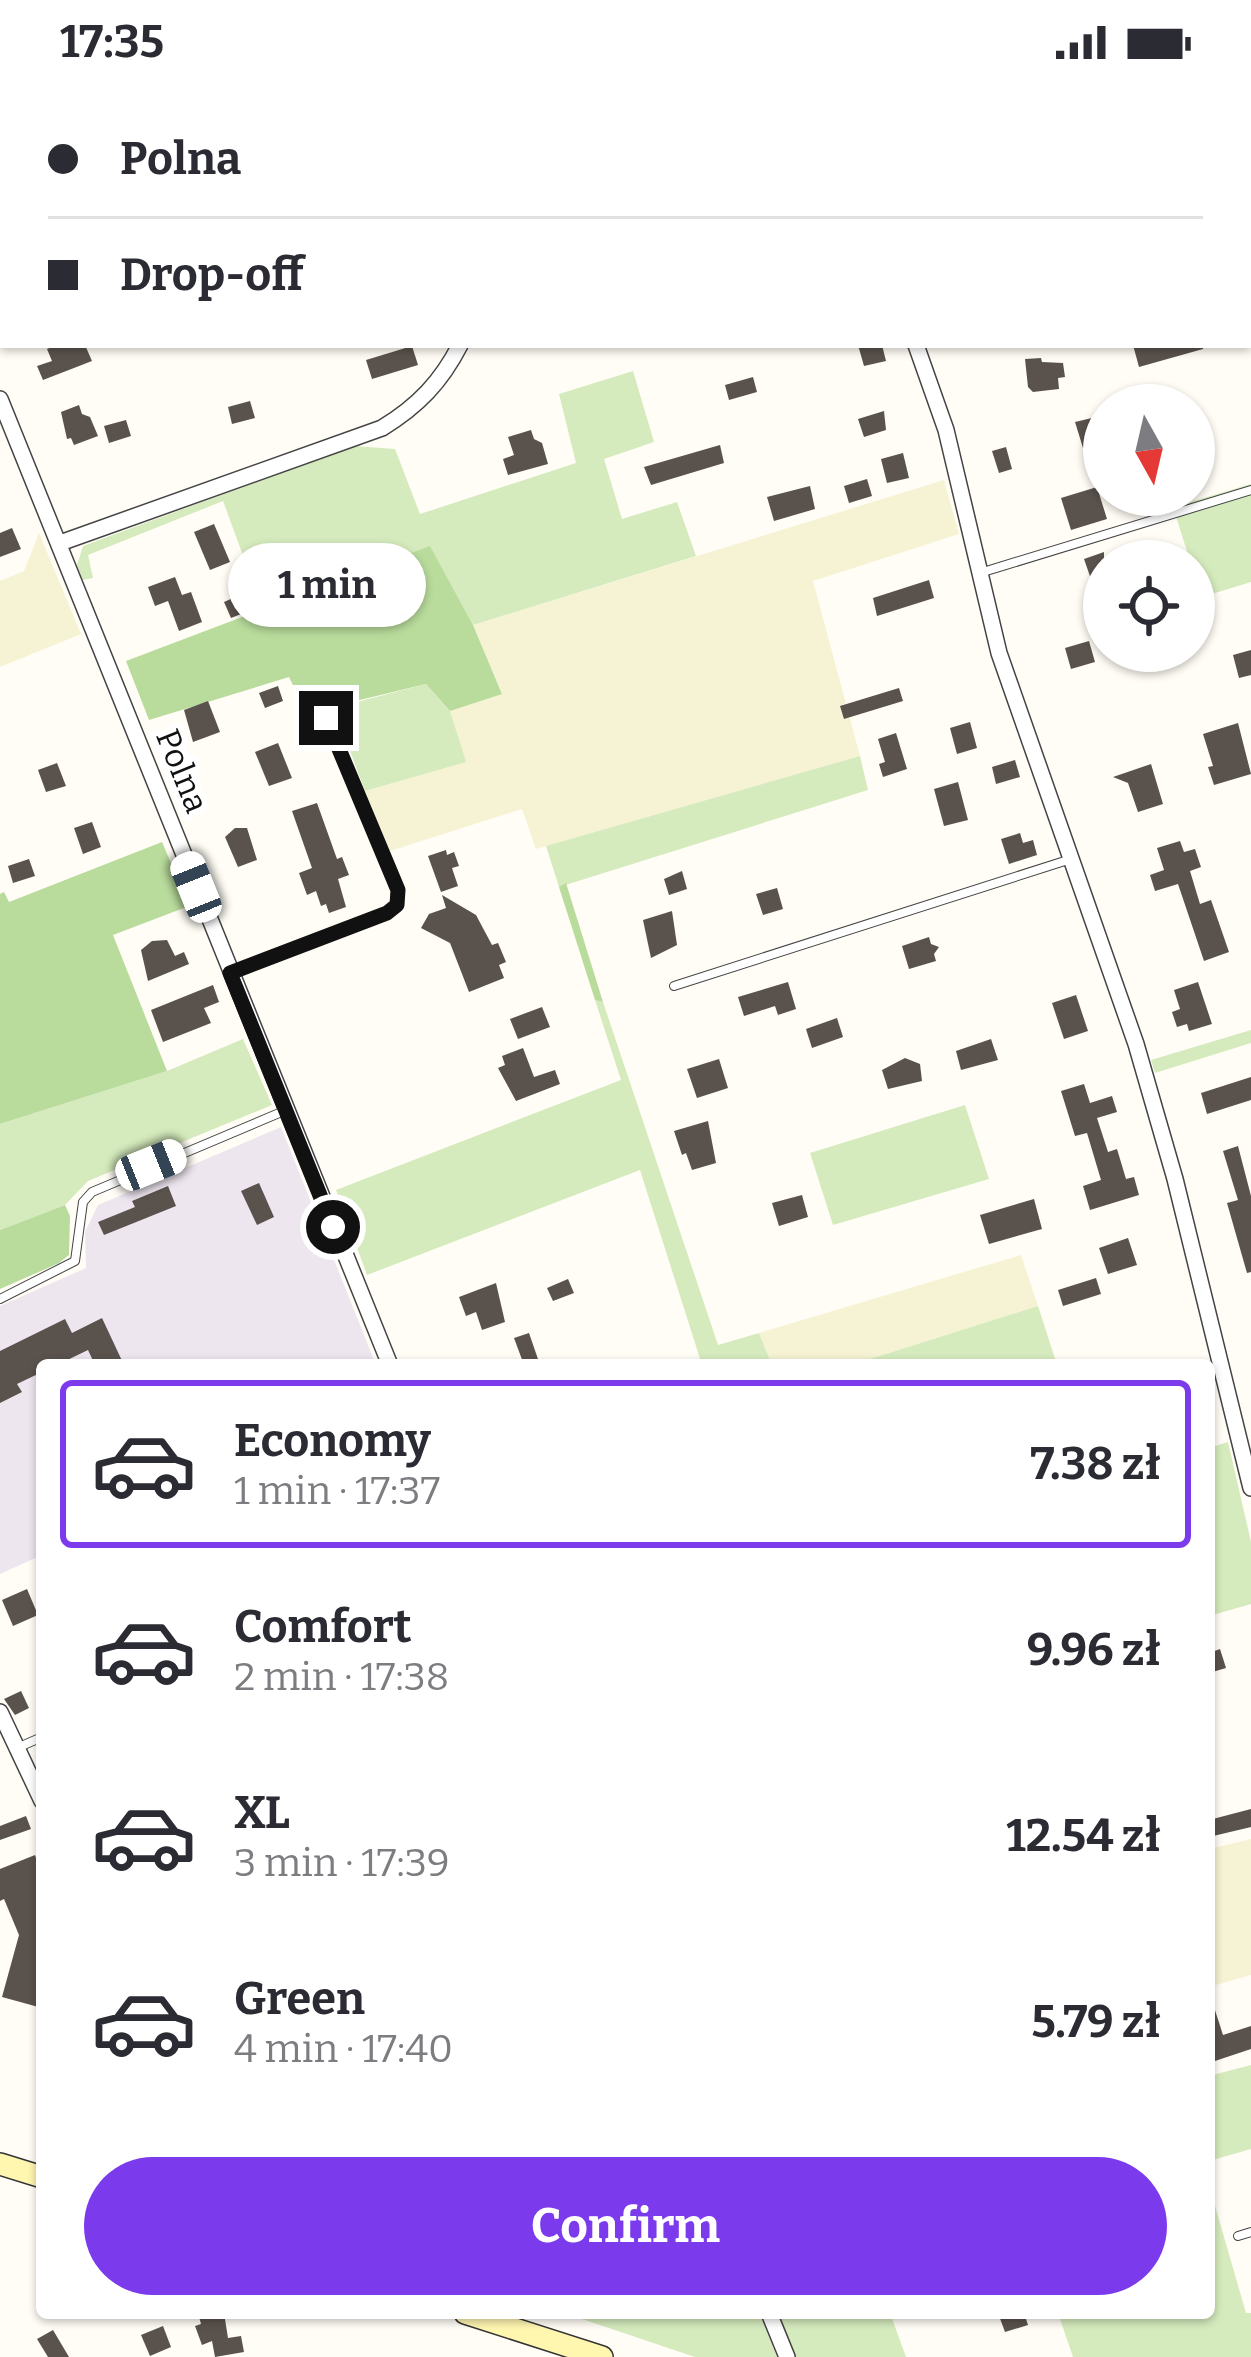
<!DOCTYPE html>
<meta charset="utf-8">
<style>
body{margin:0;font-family:Bitter,serif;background:#f7f7f7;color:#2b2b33;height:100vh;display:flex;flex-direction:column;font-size:45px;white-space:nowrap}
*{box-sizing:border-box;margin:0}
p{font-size:39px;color:#7c7c81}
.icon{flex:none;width:66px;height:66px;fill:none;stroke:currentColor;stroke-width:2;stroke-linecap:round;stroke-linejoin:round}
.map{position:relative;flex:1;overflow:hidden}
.sheet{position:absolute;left:36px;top:1275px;width:1179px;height:960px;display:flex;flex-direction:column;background:#fff;border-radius:12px;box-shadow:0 3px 9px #0004}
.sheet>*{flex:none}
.guide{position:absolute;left:0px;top:0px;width:1251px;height:264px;box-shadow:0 3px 9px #0004;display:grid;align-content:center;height:264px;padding:0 48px;background:#fff}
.needle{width:78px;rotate:172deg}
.fabs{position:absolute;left:1083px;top:300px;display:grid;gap:24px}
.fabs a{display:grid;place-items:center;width:132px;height:132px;border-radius:50%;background:#fff;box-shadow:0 3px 9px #0004;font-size:60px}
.end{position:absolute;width:54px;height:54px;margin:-27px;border:15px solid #111;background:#fff;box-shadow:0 0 0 6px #fff}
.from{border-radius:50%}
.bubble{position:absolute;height:84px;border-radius:42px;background:#fff;box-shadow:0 3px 9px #0004;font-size:39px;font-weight:700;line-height:84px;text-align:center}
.car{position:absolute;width:36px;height:72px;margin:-36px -18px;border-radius:15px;box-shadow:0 0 9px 3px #0007;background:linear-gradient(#fff 24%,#345 0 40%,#fff 0 76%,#345 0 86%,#fff 0)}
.guide b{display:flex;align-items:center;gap:42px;height:114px;font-size:45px}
.guide b+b{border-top:3px solid #e1e1e2}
.guide i{width:30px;height:30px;background:#2b2b33}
ul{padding:21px 0 0;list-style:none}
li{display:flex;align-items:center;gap:36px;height:168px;margin:0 24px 18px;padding:0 24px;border:6px solid transparent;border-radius:12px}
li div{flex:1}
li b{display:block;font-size:45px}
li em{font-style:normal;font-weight:700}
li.current{border-color:#7c3aed}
li>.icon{width:108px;height:108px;stroke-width:1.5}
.cta{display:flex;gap:24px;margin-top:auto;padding:24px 48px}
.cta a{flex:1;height:138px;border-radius:72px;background:#7c3aed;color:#fff;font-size:48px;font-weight:700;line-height:138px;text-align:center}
.status{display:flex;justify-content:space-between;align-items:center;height:84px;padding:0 60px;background:#fff;direction:ltr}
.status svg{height:33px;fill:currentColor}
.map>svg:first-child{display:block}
</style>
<div class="status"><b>17:35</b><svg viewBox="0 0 49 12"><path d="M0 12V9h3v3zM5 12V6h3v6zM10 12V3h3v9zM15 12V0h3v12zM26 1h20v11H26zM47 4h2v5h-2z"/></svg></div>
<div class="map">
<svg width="1251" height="2273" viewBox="0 0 1251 2273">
<rect width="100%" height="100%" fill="#fffdf5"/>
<polygon fill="#eee6ef" points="281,1043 376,1281 42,1281 42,1476 40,1472 0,1490 0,1222 86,1184 85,1148 98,1121"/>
<g fill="#f6f3d4">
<polygon points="944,396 959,450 813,497 860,672 536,765 522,725 390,767 365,707 465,678 450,627 502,609 473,541"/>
<polygon points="39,449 81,550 0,583 0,497 24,487"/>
<polygon points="1021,1171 1038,1222 851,1281 772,1281 759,1249"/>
<polygon points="1251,1755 1251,1891 1209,1903 1209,1765"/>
</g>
<g fill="#d5ebbd">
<polygon points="1167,0 1251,0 1251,92 1248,93 1248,3 1152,3"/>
<polygon points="633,287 654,358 604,375 622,435 677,418 696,472 473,541 430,463 263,526 223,417 88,471 93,494 82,496 77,481 83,462 354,362 395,365 420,430 576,379 559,310"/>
<polygon points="1251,400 1251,498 1202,513 1194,477 1190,477 1173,423"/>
<polygon points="426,600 450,627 466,678 365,707 334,624"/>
<polygon points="860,672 868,706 559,803 546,762"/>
<polygon points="595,916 603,918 718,1261 759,1249 772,1281 702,1281 640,1086 367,1191 336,1106 621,996"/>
<polygon points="1251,946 1251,959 1155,989 1151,976"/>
<polygon points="243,955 272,1021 88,1097 65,1121 0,1146 0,1040 167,987"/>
<polygon points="965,1021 989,1095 833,1141 810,1069"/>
<polygon points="1038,1222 1057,1281 851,1281"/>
<polygon points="1228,1358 1251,1458 1251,1520 1209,1532 1209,1364"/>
<polygon points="1251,1981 1251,2065 1209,2077 1209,1992"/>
<polygon points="1209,2101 1246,2229 1251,2229 1251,2273 1073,2273 1058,2229 1209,2229"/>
<polygon points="564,2229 759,2229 777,2273 695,2273"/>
<polygon points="778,2229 890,2229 906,2273 793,2273"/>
</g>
<g fill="#b9dc9c">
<polygon points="430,462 473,541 502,610 450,627 426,600 306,629 289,593 149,636 126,577"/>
<polygon points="162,758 189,822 113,851 167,987 0,1040 0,810 4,808 9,818"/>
<polygon points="566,799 603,918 595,916 559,803"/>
<polygon points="65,1121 70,1132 69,1171 59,1179 0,1205 0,1146"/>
</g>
<g fill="#5a524d">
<polygon points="57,261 85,261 92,277 43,296 37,282 52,277 47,265"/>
<polygon points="858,261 882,261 886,277 864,282"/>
<polygon points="1133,261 1203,261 1203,265 1139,283"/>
<polygon points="412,262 418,281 372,295 366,276"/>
<polygon points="1041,274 1042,278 1063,279 1065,293 1058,294 1059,305 1033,308 1028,303 1025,275"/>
<polygon points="753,293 757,308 729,316 725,301"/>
<polygon points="250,317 255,334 232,340 228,323"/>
<polygon points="79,321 82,330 90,333 98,352 74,361 71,354 67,355 61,328"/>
<polygon points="884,327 886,346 864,353 858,335"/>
<polygon points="1096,333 1103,358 1083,364 1075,338"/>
<polygon points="126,336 131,352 109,359 104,342"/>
<polygon points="531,346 534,355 542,359 548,380 508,391 503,375 514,371 508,353"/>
<polygon points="720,361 724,379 651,401 644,383"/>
<polygon points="1006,363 1012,385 999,389 992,367"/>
<polygon points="903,369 909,394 887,399 881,375"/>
<polygon points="867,395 872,412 849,419 844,402"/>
<polygon points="810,402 815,425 774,437 767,413"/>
<polygon points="1097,403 1107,435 1071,446 1061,414"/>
<polygon points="214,440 230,478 210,486 194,448"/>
<polygon points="12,444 21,465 0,473 0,449"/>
<polygon points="1104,468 1104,494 1092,498 1084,475"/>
<polygon points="175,493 182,511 191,508 202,538 179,547 168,517 155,522 148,503"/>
<polygon points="929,496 934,514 877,532 873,514"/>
<polygon points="242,510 249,527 231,534 224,518"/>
<polygon points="1089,557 1095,578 1071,585 1065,564"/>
<polygon points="1251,566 1251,591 1239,594 1233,571"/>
<polygon points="278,602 283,617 265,624 259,609"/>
<polygon points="899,604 903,617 844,635 840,622"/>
<polygon points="208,617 220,648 193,658 184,626"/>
<polygon points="970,638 977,664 957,670 950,644"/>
<polygon points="1238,639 1251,690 1214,701 1208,683 1213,682 1203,650"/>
<polygon points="896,649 907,685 883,693 879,680 885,678 878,655"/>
<polygon points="278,659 292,694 269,702 255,668"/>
<polygon points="1015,676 1020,693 996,700 992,683"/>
<polygon points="57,679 66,702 46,708 38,686"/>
<polygon points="1151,680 1163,720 1138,728 1128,699 1113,693"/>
<polygon points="958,698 968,736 944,742 934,705"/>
<polygon points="317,719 337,775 342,773 349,791 338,795 346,823 329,829 326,820 321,822 316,807 307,811 299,789 312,784 292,727"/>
<polygon points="92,738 101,763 83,770 74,744"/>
<polygon points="235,744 247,744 257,776 238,783 225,753"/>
<polygon points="1020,749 1023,759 1033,756 1037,771 1009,780 1001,755"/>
<polygon points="1180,757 1184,768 1195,765 1201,783 1190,787 1200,820 1211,816 1229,868 1204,877 1178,800 1155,807 1150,791 1164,786 1157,764"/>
<polygon points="446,766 447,771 454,768 459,782 452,784 458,802 441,808 428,772"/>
<polygon points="29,775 35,792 13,799 8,782"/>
<polygon points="682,787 687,805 669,811 664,795"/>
<polygon points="777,804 783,825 763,831 756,810"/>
<polygon points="442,811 476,831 492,861 498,859 506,878 499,881 504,894 469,908 450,859 421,844 429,830 446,824"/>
<polygon points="672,827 677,861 651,874 643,836"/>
<polygon points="929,853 931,860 939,863 934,870 936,877 909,885 902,862"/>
<polygon points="167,856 175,872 184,868 189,880 148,897 141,866 152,857"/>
<polygon points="788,898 796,925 778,931 775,922 744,932 738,913"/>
<polygon points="1198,898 1212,940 1189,947 1187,940 1177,943 1172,928 1180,925 1174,906"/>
<polygon points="213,901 219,918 204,924 211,939 163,958 151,926"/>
<polygon points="1076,911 1088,947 1064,955 1052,919"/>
<polygon points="542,923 550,943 518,955 510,935"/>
<polygon points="837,934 843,953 812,964 806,945"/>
<polygon points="991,955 998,976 961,986 956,967"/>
<polygon points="523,964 534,993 555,986 560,1000 516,1017 498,984 505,981 502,972"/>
<polygon points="905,974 920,980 922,997 888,1005 882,986"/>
<polygon points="719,975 728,1004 697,1014 687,985"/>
<polygon points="1251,993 1251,1016 1207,1030 1201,1009"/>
<polygon points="1084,1000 1090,1019 1112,1012 1117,1028 1097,1034 1108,1068 1117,1065 1126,1095 1134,1093 1139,1111 1090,1126 1083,1102 1101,1096 1087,1049 1075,1052 1061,1007"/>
<polygon points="708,1037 716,1079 692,1086 686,1069 682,1071 674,1047"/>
<polygon points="1238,1062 1251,1112 1251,1188 1247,1189 1227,1119 1238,1116 1223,1067"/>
<polygon points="259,1099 274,1133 257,1141 241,1107"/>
<polygon points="168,1102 176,1122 104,1151 98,1138 135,1123 132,1117"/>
<polygon points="802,1111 808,1133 779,1142 772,1119"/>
<polygon points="1034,1115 1042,1145 989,1160 980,1131"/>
<polygon points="1128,1154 1137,1181 1108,1190 1099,1164"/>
<polygon points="1096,1194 1101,1210 1063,1222 1058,1206"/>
<polygon points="568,1195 574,1209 553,1217 547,1204"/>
<polygon points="496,1199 505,1238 482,1246 476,1228 466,1232 459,1213"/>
<polygon points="102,1234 124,1281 95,1281 88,1266 57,1281 42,1281 42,1288 17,1300 22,1308 0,1319 0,1267 65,1235 72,1249"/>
<polygon points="529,1249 540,1281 524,1281 514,1254"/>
<polygon points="27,1505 38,1531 13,1542 2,1516"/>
<polygon points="1220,1565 1226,1584 1209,1589 1209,1569"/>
<polygon points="21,1607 29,1624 15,1631 4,1615"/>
<polygon points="1251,1725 1251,1743 1209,1753 1209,1736"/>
<polygon points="26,1732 31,1745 0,1756 0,1742"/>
<polygon points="35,1771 42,1790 42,1924 2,1913 19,1851 4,1815 0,1817 0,1785"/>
<polygon points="1209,1917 1212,1917 1223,1951 1251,1942 1251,1965 1209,1979"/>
<polygon points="198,2229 224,2229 228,2254 241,2252 244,2268 215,2273 212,2257 202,2261 195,2242 201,2240"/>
<polygon points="998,2229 1024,2229 1028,2241 1005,2248"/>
<polygon points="163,2242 171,2263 150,2272 141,2251"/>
<polygon points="53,2246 69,2273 48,2273 37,2255"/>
</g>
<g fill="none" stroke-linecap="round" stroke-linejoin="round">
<g stroke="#444" stroke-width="10">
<g id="lane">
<polyline points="1248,155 1251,154"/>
<polyline points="983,488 1251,406"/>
<polyline points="230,889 387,829 397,821 399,806 327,634"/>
<polyline points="674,902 1071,775"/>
<polyline points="0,1215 75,1177 83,1118 92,1108 284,1027"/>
<polyline points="17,1664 42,1653"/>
<polyline points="1238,2152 1251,2148"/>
</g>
</g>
<g stroke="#444" stroke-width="18">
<g id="street">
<polyline points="763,0 765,3"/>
<polyline points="587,3 589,0"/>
<polyline points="916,261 946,346 999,569 1136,960 1175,1095 1251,1404"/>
<polyline points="0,315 390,1281"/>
<path d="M60 459 382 344C418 322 441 298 460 261"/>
<polyline points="0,1628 42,1717"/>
<polyline points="769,2229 787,2273"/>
</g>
</g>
<g stroke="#333" stroke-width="24">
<g id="secondary">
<polyline points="0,2080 42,2093"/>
<polyline points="465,2229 602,2273"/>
</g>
</g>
<use href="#lane" stroke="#fff" stroke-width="8"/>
<use href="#street" stroke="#fff" stroke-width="15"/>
<use href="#secondary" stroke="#fff6b0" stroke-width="21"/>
</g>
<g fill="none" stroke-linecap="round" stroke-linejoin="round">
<polyline stroke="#111" stroke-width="15" points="326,634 398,806 397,821 387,829 230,889 333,1143"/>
</g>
<g text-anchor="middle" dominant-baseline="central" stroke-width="12" stroke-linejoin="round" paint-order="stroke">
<g font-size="33" fill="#111" stroke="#fff">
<text transform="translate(182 687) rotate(68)">Polna</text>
</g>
</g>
</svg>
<div class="fabs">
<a><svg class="needle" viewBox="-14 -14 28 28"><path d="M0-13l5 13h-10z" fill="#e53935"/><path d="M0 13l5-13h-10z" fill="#7c7c81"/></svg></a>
<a><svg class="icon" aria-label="locate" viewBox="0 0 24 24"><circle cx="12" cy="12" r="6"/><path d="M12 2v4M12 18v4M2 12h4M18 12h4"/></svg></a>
</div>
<i class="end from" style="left:333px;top:1143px"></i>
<i class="end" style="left:326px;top:634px"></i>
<div class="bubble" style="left:228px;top:459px;width:198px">1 min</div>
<i class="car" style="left:196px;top:803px;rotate:338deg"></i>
<i class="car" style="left:151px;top:1081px;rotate:68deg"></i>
<div class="guide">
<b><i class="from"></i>Polna</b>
<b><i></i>Drop-off</b>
</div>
<section class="sheet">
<ul>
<li class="current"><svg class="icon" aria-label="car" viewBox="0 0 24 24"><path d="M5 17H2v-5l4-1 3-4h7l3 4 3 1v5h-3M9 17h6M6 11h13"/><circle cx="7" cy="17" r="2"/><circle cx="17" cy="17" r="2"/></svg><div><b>Economy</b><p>1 min · 17:37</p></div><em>7.38 zł</em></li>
<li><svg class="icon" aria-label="car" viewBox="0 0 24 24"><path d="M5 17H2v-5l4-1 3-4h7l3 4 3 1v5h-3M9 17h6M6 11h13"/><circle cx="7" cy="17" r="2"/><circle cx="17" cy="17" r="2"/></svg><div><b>Comfort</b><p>2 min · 17:38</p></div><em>9.96 zł</em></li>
<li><svg class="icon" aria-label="car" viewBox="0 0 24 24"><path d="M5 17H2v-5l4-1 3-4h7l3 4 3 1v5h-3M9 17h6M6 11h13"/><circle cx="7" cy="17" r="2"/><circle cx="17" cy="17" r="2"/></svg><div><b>XL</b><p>3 min · 17:39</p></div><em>12.54 zł</em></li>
<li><svg class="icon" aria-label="car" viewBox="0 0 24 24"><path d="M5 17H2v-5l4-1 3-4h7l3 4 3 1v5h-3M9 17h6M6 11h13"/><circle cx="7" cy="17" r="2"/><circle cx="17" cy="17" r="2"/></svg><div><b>Green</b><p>4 min · 17:40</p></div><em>5.79 zł</em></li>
</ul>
<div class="cta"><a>Confirm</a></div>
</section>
</div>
